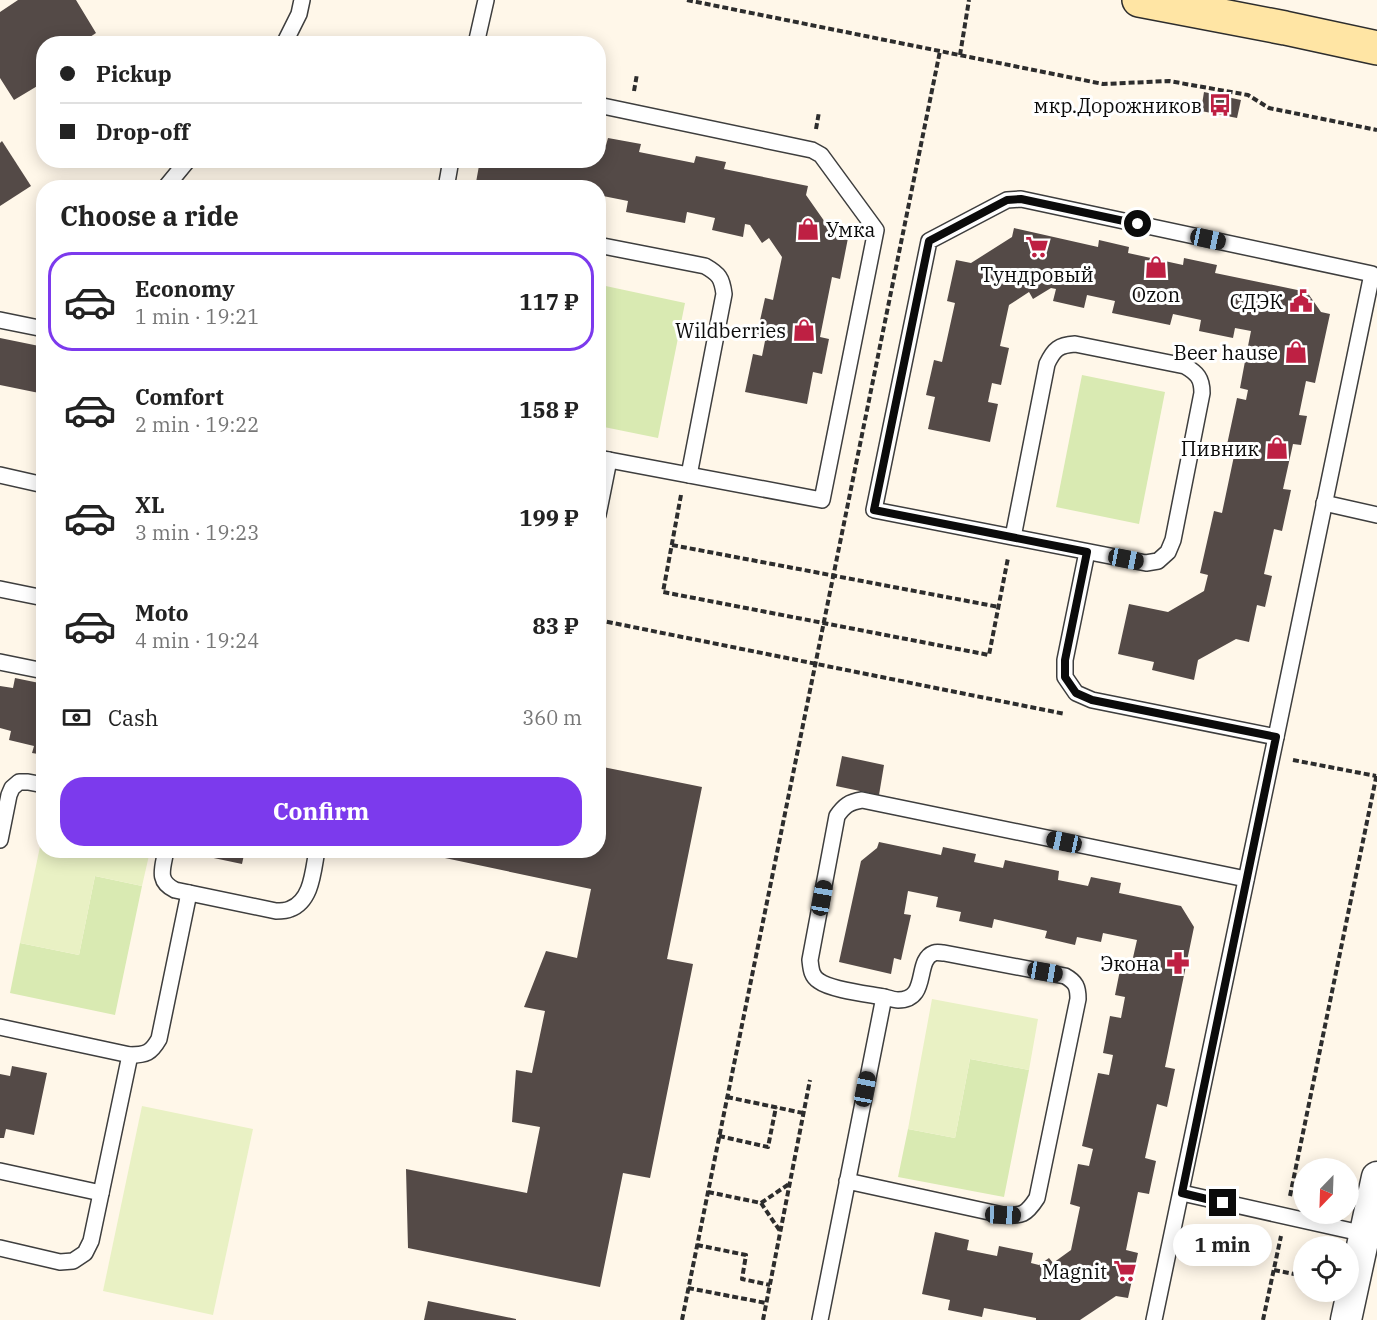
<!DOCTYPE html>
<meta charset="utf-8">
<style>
body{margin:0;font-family:"IBM Plex Serif",serif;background:#f2f2f2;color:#222;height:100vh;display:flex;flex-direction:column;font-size:22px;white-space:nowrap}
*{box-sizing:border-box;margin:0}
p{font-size:20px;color:#767676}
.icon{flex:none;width:33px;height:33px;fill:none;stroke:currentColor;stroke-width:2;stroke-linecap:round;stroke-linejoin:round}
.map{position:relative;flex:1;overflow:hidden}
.details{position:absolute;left:36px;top:180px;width:570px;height:678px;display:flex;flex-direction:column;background:#fff;border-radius:24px;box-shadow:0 3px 15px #0003}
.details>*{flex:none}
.guide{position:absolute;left:36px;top:36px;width:570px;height:132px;border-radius:24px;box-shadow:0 3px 15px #0003;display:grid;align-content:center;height:132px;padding:0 24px;background:#fff}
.needle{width:39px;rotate:203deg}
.controls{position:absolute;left:1293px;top:1158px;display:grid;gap:12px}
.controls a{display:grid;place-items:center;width:66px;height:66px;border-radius:50%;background:#fff;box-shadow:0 3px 15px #0003;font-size:30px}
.end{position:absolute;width:27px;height:27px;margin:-14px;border:8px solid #0b0b0b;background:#fff;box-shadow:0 0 0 3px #fff}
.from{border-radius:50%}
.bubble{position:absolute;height:42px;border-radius:21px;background:#fff;box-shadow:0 3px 15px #0003;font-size:20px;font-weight:700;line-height:42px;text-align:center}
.car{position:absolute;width:18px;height:36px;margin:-18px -9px;border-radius:8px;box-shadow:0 0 4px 2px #0007;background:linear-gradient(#222 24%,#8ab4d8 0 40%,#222 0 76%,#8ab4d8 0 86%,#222 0)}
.guide b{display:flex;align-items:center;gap:21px;height:57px;font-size:22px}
.guide b+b{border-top:2px solid #e0e0e0}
.guide i{width:15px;height:15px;background:#222}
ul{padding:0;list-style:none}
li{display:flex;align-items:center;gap:18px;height:99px;margin:0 12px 9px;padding:0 12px;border:3px solid transparent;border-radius:24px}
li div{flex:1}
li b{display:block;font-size:22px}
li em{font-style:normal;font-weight:700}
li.selected{border-color:#7c3aed}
li>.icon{width:54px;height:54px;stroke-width:1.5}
h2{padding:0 24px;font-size:27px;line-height:72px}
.pay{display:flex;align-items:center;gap:15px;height:66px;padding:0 24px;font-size:22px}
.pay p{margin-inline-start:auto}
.action{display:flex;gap:12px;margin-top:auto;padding:12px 24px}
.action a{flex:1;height:69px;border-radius:24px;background:#7c3aed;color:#fff;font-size:24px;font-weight:700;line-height:69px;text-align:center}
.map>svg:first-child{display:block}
</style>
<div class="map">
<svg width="1377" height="1320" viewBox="0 0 1377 1320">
<rect width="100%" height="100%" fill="#fff7e9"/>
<g fill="#d9eab2">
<polygon points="601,285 685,303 658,438 599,426 598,297"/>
<polygon points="1082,375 1165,392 1139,524 1056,507"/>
<polygon points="95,876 142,886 115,1015 10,993 20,943 79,955"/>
<polygon points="970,1059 1029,1070 1004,1197 898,1177 908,1129 955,1138"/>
</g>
<g fill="#e9f1c4">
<polygon points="43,832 44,850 150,851 142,886 95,876 79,955 20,943"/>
<polygon points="932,999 1038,1019 1029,1070 970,1059 955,1138 908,1129"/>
<polygon points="142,1106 253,1129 213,1315 103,1291"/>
</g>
<g fill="#544a47">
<polygon points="18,0 76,0 96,33 87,39 90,44 44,44 44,82 14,100 0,78 0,12"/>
<polygon points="1204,92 1241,100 1237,118 1201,111"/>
<polygon points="608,138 641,144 639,152 694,163 696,156 726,162 724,169 808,186 806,195 834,235 848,238 840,279 832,277 820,337 829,339 822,374 813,372 807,404 745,392 753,354 762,356 766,336 757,334 765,298 773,300 782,257 769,238 762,243 750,225 745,224 743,237 712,230 715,218 687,212 685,223 626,212 628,201 598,195 598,188 564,188 550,185 550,188 475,188 480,160 598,160 598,144 606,145"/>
<polygon points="2,141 31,186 0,206 0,143"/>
<polygon points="1014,228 1098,247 1099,240 1129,247 1128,253 1183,265 1184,258 1217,265 1215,273 1307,292 1321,312 1330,314 1315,383 1306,381 1299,415 1307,416 1301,445 1293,444 1283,489 1291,490 1282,531 1274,529 1264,574 1272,576 1265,607 1257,605 1249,642 1236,639 1198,660 1194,680 1152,670 1154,662 1118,654 1129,604 1168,612 1204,591 1208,575 1200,573 1214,511 1222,513 1234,456 1225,454 1237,398 1246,400 1248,390 1240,388 1246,356 1255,358 1258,348 1248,346 1251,331 1235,328 1233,338 1199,331 1201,320 1173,314 1170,325 1112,313 1115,301 1087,295 1084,308 1053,301 1056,289 1051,288 1033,299 1029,292 1009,305 1000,346 1009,348 1001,385 992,383 988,402 998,404 990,442 928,429 935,397 926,395 934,360 942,362 955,303 947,301 956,260 971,263 1012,237"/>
<polygon points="0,338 44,347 44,394 0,385"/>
<polygon points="15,678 44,684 44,755 32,753 34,746 9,740 11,731 0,728 0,686 13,688"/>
<polygon points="842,756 884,765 879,795 836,786"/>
<polygon points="598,766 702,787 667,959 693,964 650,1178 623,1173 600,1287 408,1248 406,1169 527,1193 540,1127 512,1122 516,1070 532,1073 545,1011 524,1007 546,951 577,958 591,889 407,850 598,850"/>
<polygon points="879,842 941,855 943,847 976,854 974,862 1003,868 1005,860 1059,871 1058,880 1088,886 1091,877 1121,883 1119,893 1181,906 1194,927 1165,1067 1175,1069 1167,1107 1157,1104 1145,1158 1156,1161 1149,1194 1138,1192 1126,1250 1138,1253 1128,1298 1116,1296 1080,1320 1036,1320 1036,1318 984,1308 982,1317 948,1310 950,1300 922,1294 935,1232 969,1240 967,1250 997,1256 999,1246 1033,1253 1031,1263 1039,1265 1049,1258 1053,1263 1071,1250 1080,1207 1070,1204 1078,1164 1089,1166 1093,1149 1082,1146 1098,1073 1109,1075 1113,1055 1103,1053 1110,1016 1121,1018 1125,997 1115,995 1122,960 1132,962 1137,940 1103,933 1101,942 1077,937 1075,945 1045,938 1047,931 994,919 992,928 959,921 961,912 936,907 938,897 908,891 904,914 911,915 901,960 894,958 891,974 839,962 861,861 877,848"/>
<polygon points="190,850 245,850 242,864 190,853"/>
<polygon points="12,1066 47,1073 34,1135 6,1129 4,1138 0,1138 0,1074 10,1076"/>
<polygon points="428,1301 516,1319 516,1320 424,1320"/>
</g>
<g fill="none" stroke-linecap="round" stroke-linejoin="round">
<g stroke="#3e3e3e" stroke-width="18">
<g id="lane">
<polyline points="284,44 299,14 302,0"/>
<polyline points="476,44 486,0"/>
<polyline points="598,105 812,150 821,155 876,230 822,500 609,460"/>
<polyline points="165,188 188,160"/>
<polyline points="446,188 451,160"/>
<path d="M598 245 705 266C719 274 722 278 724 294L689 475"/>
<polyline points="0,320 44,329"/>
<polyline points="0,475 44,485"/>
<polyline points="1324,503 1377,515"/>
<polyline points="598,515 609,460 599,458"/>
<path d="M1013 537 1047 364C1054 349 1059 345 1075 344L1185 366C1197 373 1202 378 1202 393L1173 540 1168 552 1158 561 1146 563 874 510 929 241 1007 200 1021 199 1372 274 1276 737 1092 700 1076 693 1065 677V660L1087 552"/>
<polyline points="0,589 44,598"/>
<polyline points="0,662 44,671"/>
<polyline points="0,840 9,795 12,788 19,782 28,782 44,785"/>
<path d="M166 850C163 868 156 881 175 890L276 911C280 911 286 911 290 909 312 901 313 871 317 850"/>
<path d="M884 997C868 994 831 990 819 981 811 976 811 968 810 960L837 816C844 806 849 802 862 800L1246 879"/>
<path d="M0 1027 130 1055C146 1055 151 1053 159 1039L189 893"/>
<polyline points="0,1171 101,1193"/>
<polyline points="1182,1193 1365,1234"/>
<polyline points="0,1248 60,1262 73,1261 85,1253 91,1241 130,1055"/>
<path d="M820 1320 884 997C888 998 894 1000 898 1000 930 1000 914 960 934 953 937 952 941 953 944 953L1065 976C1076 982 1078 987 1078 999L1037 1198C1026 1215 1022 1216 1003 1215L847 1181"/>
<polyline points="1154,1320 1276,737"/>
</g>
</g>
<g stroke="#3e3e3e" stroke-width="33">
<polyline id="street" points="1346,1320 1377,1177"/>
</g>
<g stroke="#2d2d2d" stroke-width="36">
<polyline id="secondary" points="1139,0 1285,28 1377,48"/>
</g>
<g stroke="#2d2d2d" stroke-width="4" stroke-dasharray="6 3" stroke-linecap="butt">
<polyline points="687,0 1103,84 1169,81 1248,95 1269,108 1377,130"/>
<polyline points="960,55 969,0"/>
<polyline points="634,91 637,74"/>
<polyline points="816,129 819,112"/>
<polyline points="681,495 663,592 989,655 1008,558"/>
<polyline points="672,545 999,607"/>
<polyline points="598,620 1065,714"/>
<polyline points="1293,760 1376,776"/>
<polyline points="727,1097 803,1113"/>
<polyline points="719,1136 768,1147 776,1107"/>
<polyline points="708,1192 761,1203 780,1231"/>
<polyline points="1290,1196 1377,773"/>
<polyline points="761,1203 789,1184"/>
<polyline points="697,1245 746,1255 742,1279 770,1285"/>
<polyline points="1274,1270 1304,1276"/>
<polyline points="688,1288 766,1303"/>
<polyline points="682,1320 940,51"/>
<polyline points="763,1320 810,1080"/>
<polyline points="1263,1320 1281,1236"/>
</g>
<use href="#lane" stroke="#fff" stroke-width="15"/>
<use href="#street" stroke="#fff" stroke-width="30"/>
<use href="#secondary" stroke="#ffe5a4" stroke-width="33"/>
</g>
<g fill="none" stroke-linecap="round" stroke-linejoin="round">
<polyline stroke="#0b0b0b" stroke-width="8" points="1138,224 1021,199 1007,200 929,241 874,510 1087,552 1065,660 1065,677 1076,693 1092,700 1276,737 1182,1193 1223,1203"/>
</g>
<defs>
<g id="bus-bare" transform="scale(1.8)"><path d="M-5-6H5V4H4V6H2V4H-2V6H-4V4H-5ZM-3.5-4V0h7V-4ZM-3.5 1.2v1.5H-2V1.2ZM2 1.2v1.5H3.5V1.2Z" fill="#be2043" stroke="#fff" stroke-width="2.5" paint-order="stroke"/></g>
<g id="shop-bare" transform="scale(1.8)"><path d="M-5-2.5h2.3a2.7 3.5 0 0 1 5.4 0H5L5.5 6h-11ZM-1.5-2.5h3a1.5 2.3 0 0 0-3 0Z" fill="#be2043" stroke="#fff" stroke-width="2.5" paint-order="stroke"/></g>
<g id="supermarket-bare" transform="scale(1.8)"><path d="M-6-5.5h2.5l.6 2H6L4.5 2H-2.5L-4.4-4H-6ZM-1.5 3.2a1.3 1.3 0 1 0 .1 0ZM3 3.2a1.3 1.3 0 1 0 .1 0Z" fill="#be2043" stroke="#fff" stroke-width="2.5" paint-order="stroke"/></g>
<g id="civic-bare" transform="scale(1.8)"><path d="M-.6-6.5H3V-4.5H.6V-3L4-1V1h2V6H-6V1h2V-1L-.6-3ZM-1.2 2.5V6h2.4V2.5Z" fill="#be2043" stroke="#fff" stroke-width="2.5" paint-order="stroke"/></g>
<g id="pharmacy-bare" transform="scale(1.8)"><path d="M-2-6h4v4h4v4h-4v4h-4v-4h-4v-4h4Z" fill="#be2043" stroke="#fff" stroke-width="2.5" paint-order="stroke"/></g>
</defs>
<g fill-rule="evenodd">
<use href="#bus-bare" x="1220" y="105"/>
<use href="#shop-bare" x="808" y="229"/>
<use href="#supermarket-bare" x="1037" y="247"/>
<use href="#shop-bare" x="1156" y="267"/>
<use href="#civic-bare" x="1301" y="301"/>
<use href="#shop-bare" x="804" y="330"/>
<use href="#shop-bare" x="1296" y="352"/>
<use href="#shop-bare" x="1277" y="448"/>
<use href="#pharmacy-bare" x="1178" y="963"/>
<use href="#supermarket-bare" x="1125" y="1271"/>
</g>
<g text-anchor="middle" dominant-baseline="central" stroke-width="6" stroke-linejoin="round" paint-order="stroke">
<g font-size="20" fill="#0b0b0b" stroke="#fff" text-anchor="end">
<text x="1202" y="105">мкр.Дорожников</text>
<text x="826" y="229" text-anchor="start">Умка</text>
<text x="1037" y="274" text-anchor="middle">Тундровый</text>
<text x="1156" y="294" text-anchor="middle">Ozon</text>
<text x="1283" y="301">СДЭК</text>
<text x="786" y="330">Wildberries</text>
<text x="1278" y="352">Beer hause</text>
<text x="1259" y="448">Пивник</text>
<text x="1160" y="963">Экона</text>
<text x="1107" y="1271">Magnit</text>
</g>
</g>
</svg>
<div class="controls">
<a><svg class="needle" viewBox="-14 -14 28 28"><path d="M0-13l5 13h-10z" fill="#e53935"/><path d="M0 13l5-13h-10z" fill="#767676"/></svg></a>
<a><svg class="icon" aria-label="locate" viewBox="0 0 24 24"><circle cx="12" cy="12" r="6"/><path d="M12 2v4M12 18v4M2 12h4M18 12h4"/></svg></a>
</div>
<i class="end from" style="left:1138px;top:224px"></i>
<i class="end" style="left:1223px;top:1203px"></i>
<div class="bubble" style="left:1173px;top:1224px;width:99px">1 min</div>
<i class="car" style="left:1208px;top:239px;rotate:102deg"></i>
<i class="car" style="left:1126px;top:559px;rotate:101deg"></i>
<i class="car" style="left:1064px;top:842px;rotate:282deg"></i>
<i class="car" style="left:822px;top:898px;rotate:10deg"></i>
<i class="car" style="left:1045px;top:972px;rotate:100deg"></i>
<i class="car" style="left:865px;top:1089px;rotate:11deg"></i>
<i class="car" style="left:1003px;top:1215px;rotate:92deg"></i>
<div class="guide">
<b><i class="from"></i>Pickup</b>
<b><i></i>Drop-off</b>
</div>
<section class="details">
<h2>Choose a ride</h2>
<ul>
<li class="selected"><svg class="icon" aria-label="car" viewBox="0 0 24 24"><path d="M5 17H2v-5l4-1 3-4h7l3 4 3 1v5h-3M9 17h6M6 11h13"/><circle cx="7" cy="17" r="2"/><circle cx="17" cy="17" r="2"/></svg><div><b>Economy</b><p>1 min · 19:21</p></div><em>117 ₽</em></li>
<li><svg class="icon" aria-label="car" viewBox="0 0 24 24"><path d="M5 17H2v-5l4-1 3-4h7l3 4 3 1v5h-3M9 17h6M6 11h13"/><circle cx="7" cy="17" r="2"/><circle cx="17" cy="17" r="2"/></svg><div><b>Comfort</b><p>2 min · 19:22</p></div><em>158 ₽</em></li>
<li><svg class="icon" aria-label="car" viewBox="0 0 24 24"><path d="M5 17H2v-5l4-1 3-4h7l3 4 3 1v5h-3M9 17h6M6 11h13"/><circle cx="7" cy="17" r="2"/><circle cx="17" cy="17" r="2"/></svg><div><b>XL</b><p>3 min · 19:23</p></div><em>199 ₽</em></li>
<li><svg class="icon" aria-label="car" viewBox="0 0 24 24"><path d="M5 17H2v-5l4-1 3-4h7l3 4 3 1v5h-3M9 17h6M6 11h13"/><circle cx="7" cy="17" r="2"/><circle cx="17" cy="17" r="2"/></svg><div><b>Moto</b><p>4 min · 19:24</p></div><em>83 ₽</em></li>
</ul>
<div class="pay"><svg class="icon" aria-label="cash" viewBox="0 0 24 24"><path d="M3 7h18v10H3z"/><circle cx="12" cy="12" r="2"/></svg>Cash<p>360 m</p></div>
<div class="action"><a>Confirm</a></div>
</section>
</div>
